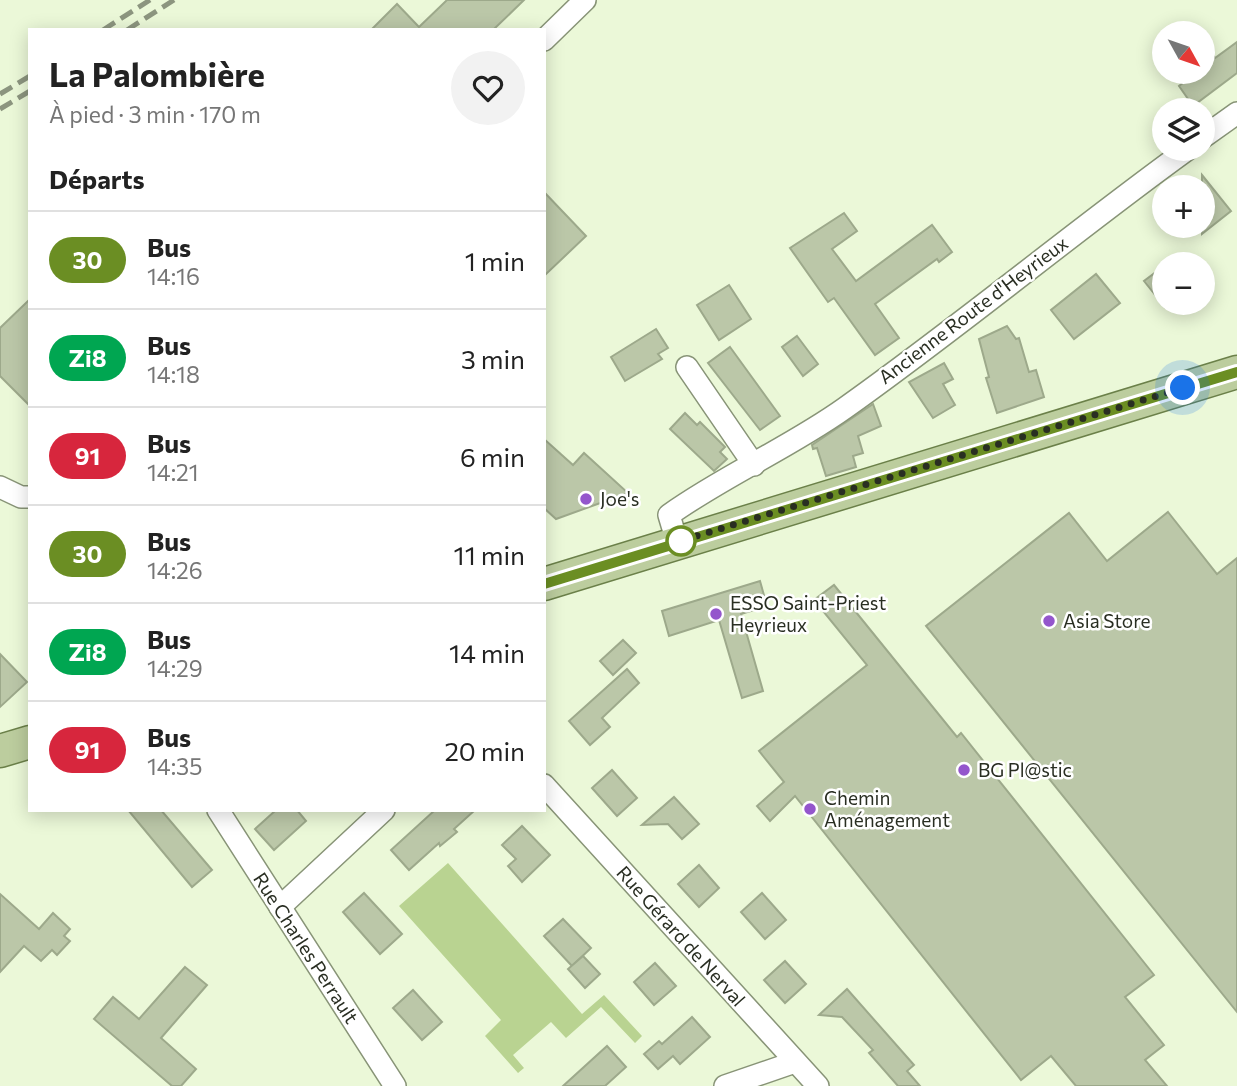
<!DOCTYPE html>
<html lang="fr">
<meta charset="utf-8">
<style>
:root{--surface:#fff;--page:#f2f2f2;--text:#222;--muted:#767676;--line:#e0e0e0}
body{margin:0;font-family:Commissioner,sans-serif;background:var(--page);color:var(--text);height:100vh;display:flex;flex-direction:column;font-size:26px;white-space:nowrap}
*{box-sizing:border-box;margin:0}
p{font-size:23px;color:var(--muted)}
.icon{flex:none;width:38px;height:38px;fill:none;stroke:currentColor;stroke-width:2;stroke-linecap:round;stroke-linejoin:round}
.map{position:relative;flex:1;overflow:hidden}
.sheet{position:absolute;left:28px;top:28px;width:518px;height:784px;display:flex;flex-direction:column;background:var(--surface);border-radius:0px;box-shadow:0 4px 18px #0003}
.sheet>*{flex:none}
.badge{padding:0 14px;border-radius:23px;font-size:24px;line-height:46px}
.needle{width:46px;rotate:130deg}
.tools{position:absolute;left:1152px;top:21px;display:grid;gap:14px}
.tools a{display:grid;place-items:center;width:63px;height:63px;border-radius:50%;background:var(--surface);box-shadow:0 4px 18px #0003;font-size:35px}
.you{position:absolute;width:35px;height:35px;margin:-18px;border:5px solid #fff;border-radius:50%;background:#1a73e8;box-shadow:0 0 0 10px #1a73e833}
.map>.badge{position:absolute;translate:-50% -50%;box-shadow:0 0 0 4px #fff}
h2{padding:0 21px;font-size:26px;line-height:63px}
.round{display:grid;place-items:center;flex:none;width:74px;height:74px;border-radius:37px;background:var(--page)}
.head{display:flex;align-items:center;justify-content:space-between;height:119px;padding:0 21px}
h1{font-size:33px;font-weight:700;line-height:52px}
ul{padding:0;list-style:none}
li{display:flex;align-items:center;gap:21px;height:98px;padding:0 21px;border-top:2px solid var(--line)}
li div{flex:1}
li b{display:block;font-size:26px}
li em{font-style:normal}
li .badge{min-width:77px;font-weight:700;text-align:center}
.map>svg:first-child{display:block}
.green{fill:#b9d391}
.building{fill:#bbc7a8;stroke:#9da98b;stroke-width:2}
.lines{fill:none;stroke-linecap:round;stroke-linejoin:round}
.minor-casing{stroke:#889477;stroke-width:24}
.primary-casing{stroke:#6b8049;stroke-width:35}
.minor{stroke:#fff;stroke-width:21}
.primary{stroke:#bccd9e;stroke-width:32}
.rail{stroke:#8c957f;stroke-width:5;stroke-dasharray:14 7;stroke-linecap:butt}
.line-casing{stroke:#fff;stroke-width:16}
.line{stroke:#6b8e23;stroke-width:10}
.walk{stroke:#292e22;stroke-width:7;stroke-dasharray:0 12.6}
.poi-dot{fill:#9456cc;stroke:#fff;stroke-width:2.5}
.stop-dot{fill:#fff;stroke:#6b8e23;stroke-width:3.5}
.labels{text-anchor:middle;stroke-width:5;stroke-linejoin:round;paint-order:stroke}
.street-label{font-size:19px;fill:#292e22;stroke:#fff}
.poi-label{font-size:19px;fill:#292e22;stroke:#fff;text-anchor:start}
</style>
<div class="map">
<svg width="1237" height="1086" viewBox="0 0 1237 1086">
<rect width="100%" height="100%" fill="#ebf8d8"/>
<!-- green -->
<polygon class="green" points="448,863 582,1014 604,995 642,1036 635,1043 601,1007 566,1038 551,1022 513,1055 524,1068 518,1073 485,1036 501,1020 399,906"/>
<!-- building -->
<g class="building">
<polygon points="447,0 524,0 493,30 371,30 397,4 419,27"/>
<polygon points="1237,42 1237,73 1193,106 1179,86 1197,72 1202,72 1202,62 1212,54 1215,58"/>
<polygon points="1202,175 1231,211 1202,234"/>
<polygon points="544,192 586,236 544,276"/>
<polygon points="844,213 857,231 832,249 856,281 932,225 952,252 939,262 937,259 875,304 899,338 875,355 834,298 828,302 790,248"/>
<polygon points="1164,266 1164,306 1144,281"/>
<polygon points="1096,274 1120,303 1074,339 1051,310"/>
<polygon points="729,285 751,319 719,340 697,305"/>
<polygon points="30,299 30,406 0,376 0,328"/>
<polygon points="1007,326 1016,339 1019,338 1029,372 1036,370 1044,397 997,413 986,378 989,377 979,339"/>
<polygon points="656,329 668,348 658,354 662,359 625,381 611,357"/>
<polygon points="797,336 818,364 803,376 782,347"/>
<polygon points="730,347 780,416 760,430 708,363"/>
<polygon points="944,363 953,379 943,384 955,405 933,418 909,382"/>
<polygon points="873,404 881,426 858,436 863,453 853,456 856,467 826,476 817,448 813,449 812,445"/>
<polygon points="685,413 697,425 700,422 725,447 720,452 727,459 714,471 670,429"/>
<polygon points="544,439 573,465 584,453 628,493 556,519 544,508"/>
<polygon points="1168,512 1217,574 1237,558 1237,1012 926,626 1069,513 1107,561"/>
<polygon points="760,581 767,606 741,614 763,691 742,698 719,620 669,636 662,611"/>
<polygon points="834,585 957,737 961,733 1154,975 1125,997 1164,1045 1145,1060 1167,1086 1076,1086 1051,1056 1021,1080 795,796 770,821 757,806 784,782 759,751 867,665 814,600"/>
<polygon points="623,640 636,653 613,675 600,661"/>
<polygon points="0,654 27,682 0,707"/>
<polygon points="627,669 639,683 602,718 610,727 590,745 569,721"/>
<polygon points="612,770 637,798 617,816 592,788"/>
<polygon points="674,797 699,824 682,839 668,824 642,825"/>
<polygon points="128,810 161,810 212,870 192,887"/>
<polygon points="276,810 297,810 306,821 274,850 255,829"/>
<polygon points="435,810 475,810 454,829 457,832 440,846 439,843 409,870 391,850"/>
<polygon points="522,826 550,855 522,882 508,866 516,859 502,845"/>
<polygon points="699,865 719,888 699,907 678,884"/>
<polygon points="364,893 402,934 380,954 343,912"/>
<polygon points="762,893 786,920 765,939 741,912"/>
<polygon points="0,894 39,929 53,913 70,929 64,936 70,941 57,955 52,950 41,961 24,946 0,972"/>
<polygon points="563,919 591,948 572,966 544,936"/>
<polygon points="583,956 600,974 585,988 568,969"/>
<polygon points="785,961 806,984 785,1003 764,980"/>
<polygon points="655,963 676,986 654,1005 634,982"/>
<polygon points="185,967 207,985 161,1038 196,1069 181,1086 172,1086 94,1019 113,997 139,1019"/>
<polygon points="847,989 914,1065 907,1071 920,1086 898,1086 869,1053 873,1050 842,1017 819,1015"/>
<polygon points="413,990 442,1022 422,1040 393,1008"/>
<polygon points="692,1017 710,1037 680,1064 673,1056 658,1069 644,1054 659,1041 662,1044"/>
<polygon points="607,1046 626,1067 605,1086 563,1086"/>
</g>
<g class="lines">
<!-- minor casing -->
<g class="minor-casing">
<g id="minor">
<polyline points="544,40 585,0"/>
<polyline points="1202,138 1237,113"/>
<polyline points="687,367 754,465"/>
<polyline points="0,487 21,497 30,497"/>
<path d="M677,542L669,515C725,475 789,448 845,408C962,325 1072,233 1188,149"/>
<polyline points="544,785 818,1086"/>
<polyline points="218,810 395,1086"/>
<polyline points="280,907 384,810"/>
<polyline points="725,1086 795,1062"/>
</g>
</g>
<!-- primary casing -->
<g class="primary-casing">
<g id="primary">
<polyline points="544,584 1237,372"/>
<polyline points="0,751 30,742"/>
</g>
</g>
<!-- minor -->
<use href="#minor" class="minor"/>
<!-- primary -->
<use href="#primary" class="primary"/>
<!-- rail -->
<g class="rail">
<polyline points="103,30 150,0"/>
<polyline points="127,30 174,0"/>
<polyline points="0,94 30,76"/>
<polyline points="0,109 30,91"/>
</g>
</g>
<g class="lines">
<!-- line casing -->
<g class="line-casing">
<polyline id="line" points="544,584 1237,372"/>
</g>
<!-- line -->
<use href="#line" class="line"/>
<!-- walk -->
<polyline class="walk" points="681,541 677,542 1183,388"/>
</g>
<!-- markers -->
<g class="poi-dot">
<circle cx="586" cy="499" r="7"/>
<circle cx="716" cy="614" r="7"/>
<circle cx="1049" cy="621" r="7"/>
<circle cx="964" cy="770" r="7"/>
<circle cx="810" cy="809" r="7"/>
</g>
<circle class="stop-dot" cx="681" cy="541" r="14"/>
<g class="labels">
<!-- street labels -->
<g class="street-label">
<text transform="translate(973 310) rotate(-37)" y="7">Ancienne Route d'Heyrieux</text>
<text transform="translate(681 936) rotate(48)" y="7">Rue Gérard de Nerval</text>
<text transform="translate(306 948) rotate(57)" y="7">Rue Charles Perrault</text>
</g>
<!-- poi labels -->
<g class="poi-label">
<text x="600" y="506">Joe's</text>
<text x="730" y="610">ESSO Saint-Priest<tspan x="730" dy="22">Heyrieux</tspan></text>
<text x="1063" y="628">Asia Store</text>
<text x="978" y="777">BG Pl@stic</text>
<text x="824" y="805">Chemin<tspan x="824" dy="22">Aménagement</tspan></text>
</g>
</g>
</svg>
<div class="tools">
<a><svg class="needle" viewBox="-14 -14 28 28"><path d="M0-13l5 13h-10z" fill="#e53935"/><path d="M0 13l5-13h-10z" fill="#767676"/></svg></a>
<a><svg class="icon" aria-label="layers" viewBox="0 0 24 24"><path d="M12 4l9 5-9 5-9-5zM3 14l9 5 9-5"/></svg></a>
<a>+</a>
<a>−</a>
</div>
<div class="you" style="left:1183px;top:388px"></div>
<section class="sheet">
<div class="head"><div><h1>La Palombière</h1><p>À pied · 3 min · 170 m</p></div><a class="round"><svg class="icon" aria-label="heart" viewBox="0 0 24 24"><path d="M12 20l-8-8c-3-5 5-10 8-4 3-6 11-1 8 4z"/></svg></a></div>
<h2>Départs</h2>
<ul>
<li><span class="badge" style="background:#6b8e23;color:#fff">30</span><div><b>Bus</b><p>14:16</p></div><em>1 min</em></li>
<li><span class="badge" style="background:#00a651;color:#fff">Zi8</span><div><b>Bus</b><p>14:18</p></div><em>3 min</em></li>
<li><span class="badge" style="background:#d7263d;color:#fff">91</span><div><b>Bus</b><p>14:21</p></div><em>6 min</em></li>
<li><span class="badge" style="background:#6b8e23;color:#fff">30</span><div><b>Bus</b><p>14:26</p></div><em>11 min</em></li>
<li><span class="badge" style="background:#00a651;color:#fff">Zi8</span><div><b>Bus</b><p>14:29</p></div><em>14 min</em></li>
<li><span class="badge" style="background:#d7263d;color:#fff">91</span><div><b>Bus</b><p>14:35</p></div><em>20 min</em></li>
</ul>
</section>
</div>
